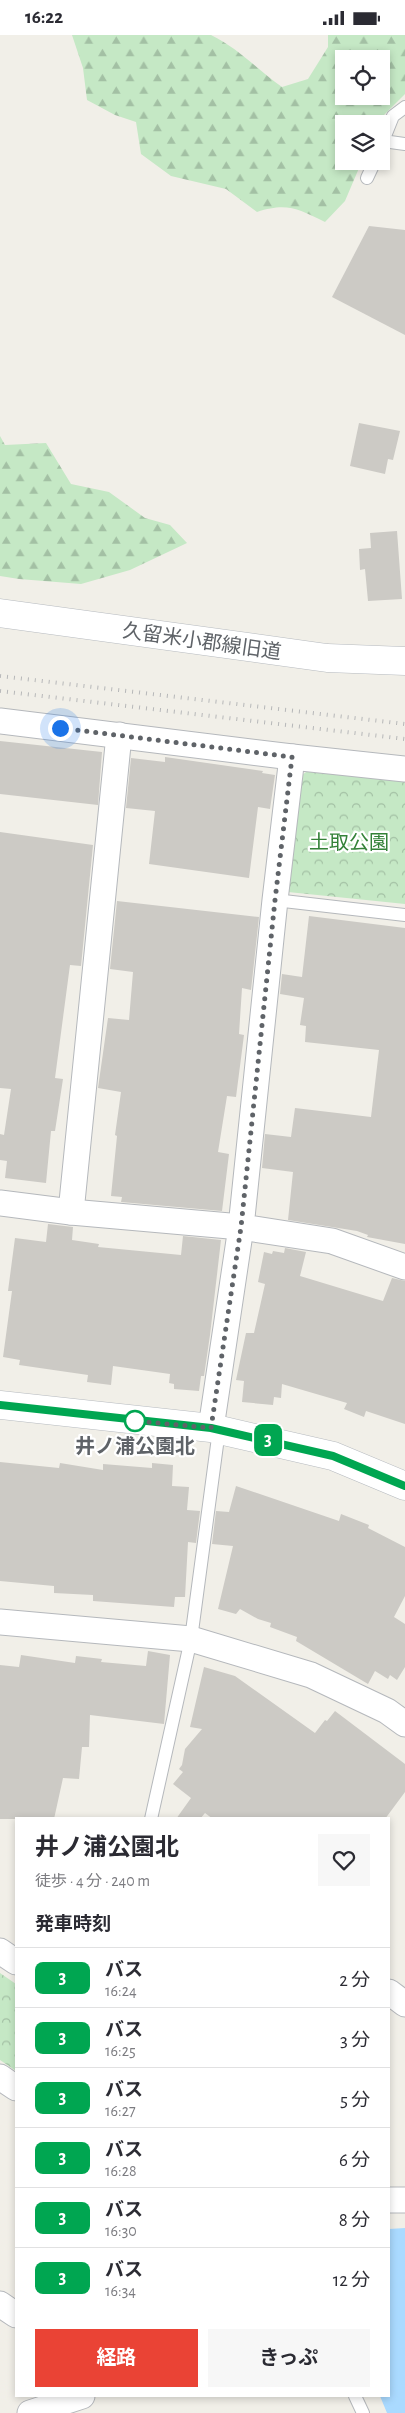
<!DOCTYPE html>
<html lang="ja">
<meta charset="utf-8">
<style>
:root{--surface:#fff;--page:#f7f7f7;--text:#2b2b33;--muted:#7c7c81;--line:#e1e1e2;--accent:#ea4335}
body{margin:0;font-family:"Alegreya Sans","Noto Sans JP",sans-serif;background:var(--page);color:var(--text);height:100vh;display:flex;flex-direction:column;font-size:19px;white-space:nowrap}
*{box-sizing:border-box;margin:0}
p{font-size:16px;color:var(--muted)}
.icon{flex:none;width:28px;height:28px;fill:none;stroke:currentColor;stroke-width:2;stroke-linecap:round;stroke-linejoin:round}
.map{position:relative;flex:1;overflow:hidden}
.panel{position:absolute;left:15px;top:1782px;width:375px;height:580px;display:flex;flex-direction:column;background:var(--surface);border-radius:0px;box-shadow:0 2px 8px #0003}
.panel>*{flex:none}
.badge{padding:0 10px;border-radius:8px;font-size:18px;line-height:32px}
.buttons{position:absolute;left:335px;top:15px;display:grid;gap:10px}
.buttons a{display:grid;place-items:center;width:55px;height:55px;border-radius:0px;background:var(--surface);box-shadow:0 2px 8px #0003;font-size:25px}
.you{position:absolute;width:25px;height:25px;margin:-12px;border:4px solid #fff;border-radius:50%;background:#1a73e8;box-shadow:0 0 0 8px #1a73e833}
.map>.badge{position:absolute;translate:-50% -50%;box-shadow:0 0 0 2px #fff}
h2{padding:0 20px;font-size:19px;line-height:45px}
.round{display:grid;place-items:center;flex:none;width:52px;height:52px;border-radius:0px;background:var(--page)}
.overview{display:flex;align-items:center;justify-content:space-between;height:85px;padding:0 20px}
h1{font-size:24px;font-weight:700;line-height:38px}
.primary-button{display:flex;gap:10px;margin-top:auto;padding:10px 20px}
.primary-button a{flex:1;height:58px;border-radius:0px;background:var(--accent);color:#fff;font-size:20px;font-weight:700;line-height:58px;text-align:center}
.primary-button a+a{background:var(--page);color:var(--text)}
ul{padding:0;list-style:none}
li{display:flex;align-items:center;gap:15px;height:60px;padding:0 20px;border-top:1px solid var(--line)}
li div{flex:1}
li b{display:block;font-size:19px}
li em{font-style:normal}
li .badge{min-width:55px;font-weight:700;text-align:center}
.status{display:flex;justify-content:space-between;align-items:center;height:35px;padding:0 25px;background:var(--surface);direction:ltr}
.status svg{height:14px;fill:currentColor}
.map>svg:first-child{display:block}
.forest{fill:url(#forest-firs);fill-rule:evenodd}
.park{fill:url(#park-crowns)}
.water{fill:#aadaff}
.building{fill:#cccac5}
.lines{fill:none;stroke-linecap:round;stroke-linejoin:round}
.lane-casing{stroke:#b5b8bc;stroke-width:14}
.street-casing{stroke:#b5b8bc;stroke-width:27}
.secondary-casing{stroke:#b6babf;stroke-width:29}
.lane{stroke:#fff;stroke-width:12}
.street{stroke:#fff;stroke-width:25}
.secondary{stroke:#fff;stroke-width:28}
.rail{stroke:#b6b7b8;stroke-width:4;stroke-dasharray:1 6;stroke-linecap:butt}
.line-casing{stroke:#fff;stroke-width:11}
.line{stroke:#00a651;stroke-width:8}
.walk{stroke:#5f6368;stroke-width:5;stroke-dasharray:0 9}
.stop-dot{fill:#fff;stroke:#00a651;stroke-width:2.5}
.labels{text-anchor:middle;stroke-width:4.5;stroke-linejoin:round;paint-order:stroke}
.street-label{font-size:20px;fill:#5f6368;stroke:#fff}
.park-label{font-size:20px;fill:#348238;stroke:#fff}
.stop-label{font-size:20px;font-weight:bold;fill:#5f6368;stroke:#fff}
</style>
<div class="status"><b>16:22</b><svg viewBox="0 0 49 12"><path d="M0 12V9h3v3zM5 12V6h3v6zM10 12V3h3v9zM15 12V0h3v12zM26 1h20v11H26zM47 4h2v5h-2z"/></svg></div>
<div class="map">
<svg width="405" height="2378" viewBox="0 0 405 2378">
<defs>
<pattern id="forest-firs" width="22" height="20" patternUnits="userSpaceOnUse" patternTransform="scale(1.25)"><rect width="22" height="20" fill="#c5e8c5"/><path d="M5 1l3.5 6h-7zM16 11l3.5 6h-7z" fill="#a3c0a4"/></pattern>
<pattern id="park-crowns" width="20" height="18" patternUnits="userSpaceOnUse" patternTransform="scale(1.25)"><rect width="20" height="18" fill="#c5e8c5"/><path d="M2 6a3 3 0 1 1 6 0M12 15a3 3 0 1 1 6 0" fill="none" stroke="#a3c0a4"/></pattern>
</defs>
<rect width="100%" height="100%" fill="#f1efe8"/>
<!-- forest -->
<g class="forest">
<path d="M72,0H211C238,13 258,35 282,52L308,44L328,12V0H405V59L375,89H344V126H362L345,166L325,187C298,174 287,167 257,177L226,154L171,141L141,119L136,87L115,80L87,65L83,33ZM344,24H381V61H344Z"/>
<polygon points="0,401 5,410 46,408 71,449 109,457 145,483 170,490 187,508 130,535 81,549 19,544 0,541"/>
</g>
<!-- park -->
<g class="park">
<polygon points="313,732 405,745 405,869 288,857 298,743"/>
<polygon points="0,1938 16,1949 16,2036 0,2025"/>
</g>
<!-- water -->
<polygon class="water" points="405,2193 405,2378 387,2378 380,2361 389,2361 389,2194"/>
<!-- building -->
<g class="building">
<polygon points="369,191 405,195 405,300 332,262"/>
<polygon points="359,388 400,396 393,425 388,424 385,439 350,431"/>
<polygon points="397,496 402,564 368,566 365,534 360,535 359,514 371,513 370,498"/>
<polygon points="0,706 102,717 98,770 0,759"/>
<polygon points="165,722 263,736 262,738 275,740 270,774 258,772 249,843 149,829 155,776 126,773 131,723 165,727"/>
<polygon points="0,797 93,810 81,931 70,930 55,1043 63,1044 55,1096 51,1096 46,1148 5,1143 7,1126 0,1125 0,1099 4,1100 11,1054 0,1053"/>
<polygon points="117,866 259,882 251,955 242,953 239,999 244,1000 236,1062 227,1061 218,1117 229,1119 222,1176 121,1167 122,1162 111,1161 117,1101 115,1100 121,1057 98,1053 108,983 129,985 133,937 110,934"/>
<polygon points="309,881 405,893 405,1209 367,1202 368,1200 357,1196 288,1185 293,1137 262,1133 265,1099 291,1102 295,1073 371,1082 379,1015 305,1007 306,991 300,990 304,963 280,959 282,939 302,942"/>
<polygon points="48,1189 73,1192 72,1205 99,1209 98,1212 181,1220 183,1201 221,1205 210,1300 204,1341 201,1341 199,1356 174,1354 174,1349 169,1348 170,1339 113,1331 111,1350 87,1347 88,1340 19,1330 20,1325 3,1322 12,1256 8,1256 15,1203 46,1207"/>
<polygon points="285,1213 306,1217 300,1241 376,1264 383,1266 392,1243 405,1246 405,1389 366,1376 364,1382 344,1374 347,1368 282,1349 281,1363 274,1362 273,1370 242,1367 244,1346 236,1345 246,1298 254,1298 265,1249 258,1247 264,1217 272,1219 273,1216 284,1218"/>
<polygon points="0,1427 59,1433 60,1428 103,1435 103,1429 152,1433 152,1428 173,1430 172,1451 189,1452 187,1475 200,1476 196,1508 188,1507 185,1562 175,1562 174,1572 93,1566 93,1560 54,1558 54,1551 0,1546"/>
<polygon points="236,1451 339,1486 341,1479 369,1490 368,1493 405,1512 405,1561 394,1582 405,1589 405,1632 397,1645 390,1640 388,1644 375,1636 368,1649 296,1606 297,1602 270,1592 271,1588 258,1584 240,1574 236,1579 218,1574 233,1511 212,1509 216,1476 229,1477"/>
<polygon points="148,1616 170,1620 164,1689 90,1680 89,1712 82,1712 79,1744 63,1743 54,1784 0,1784 0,1630 19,1632 21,1620 75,1628 76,1621 102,1624 101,1627 146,1631"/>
<polygon points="204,1632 235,1641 315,1698 325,1685 327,1686 335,1676 405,1729 405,1757 385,1784 213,1784 205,1778 200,1784 176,1784 191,1763 173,1749 183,1737 179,1734 182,1730 185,1714 202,1694 190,1692"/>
</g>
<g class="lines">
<!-- lane casing -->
<g class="lane-casing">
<g id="lane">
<polyline points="383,106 405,109"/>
<polyline points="381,111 393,81 405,72"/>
<polyline points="367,143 375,126"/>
<polyline points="275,865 405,880"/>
<polyline points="151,1784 191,1604 219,1395"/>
<polyline points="355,2361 363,2378"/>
</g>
</g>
<!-- street casing -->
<g class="street-casing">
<g id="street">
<polyline points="0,686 292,722 405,734"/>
<polyline points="0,1168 71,1177 119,700"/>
<polyline points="71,1177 241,1192 332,1206 405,1232"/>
<polyline points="211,1393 241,1192 275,865 292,722"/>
<polyline points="0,1587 191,1604 311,1640 387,1676 405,1689"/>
<polyline points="0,1916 16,1927"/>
<polyline points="389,1957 405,1969"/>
<polyline points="0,2042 16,2053"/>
<polyline points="389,2165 405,2165"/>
<polyline points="0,2269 16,2280"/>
<polyline points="30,2378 82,2361"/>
</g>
</g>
<!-- secondary casing -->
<g class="secondary-casing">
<g id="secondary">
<polyline points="0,578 327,623 405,626"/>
<polyline points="0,1370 211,1393 333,1421 405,1451"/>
</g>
</g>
<!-- lane -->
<use href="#lane" class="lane"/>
<!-- street -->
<use href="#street" class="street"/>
<!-- secondary -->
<use href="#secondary" class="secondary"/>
<!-- rail -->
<g class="rail">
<polyline points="0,641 405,689"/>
<polyline points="0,656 405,704"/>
</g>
</g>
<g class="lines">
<!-- line casing -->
<g class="line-casing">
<polyline id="line" points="0,1370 211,1393 333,1421 405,1451"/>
</g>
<!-- line -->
<use href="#line" class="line"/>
<!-- walk -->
<polyline class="walk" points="60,693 292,722 275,865 241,1192 211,1393 135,1386"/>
</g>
<!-- markers -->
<circle class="stop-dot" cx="135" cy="1386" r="10"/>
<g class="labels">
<!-- street labels -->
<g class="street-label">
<text transform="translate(202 606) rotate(8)" y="7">久留米小郡線旧道</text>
</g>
<!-- park labels -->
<g class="park-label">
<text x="349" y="814">土取公園</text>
</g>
<!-- stop labels -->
<g class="stop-label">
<text x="135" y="1418">井ノ浦公園北</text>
</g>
</g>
</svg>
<div class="buttons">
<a><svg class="icon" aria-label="locate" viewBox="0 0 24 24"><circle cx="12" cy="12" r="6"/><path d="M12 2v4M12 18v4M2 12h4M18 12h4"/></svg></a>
<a><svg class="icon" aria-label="layers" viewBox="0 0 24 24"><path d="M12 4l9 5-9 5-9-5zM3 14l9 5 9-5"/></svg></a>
</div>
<div class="you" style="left:60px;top:693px"></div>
<b class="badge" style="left:268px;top:1405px;background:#00a651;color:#fff">3</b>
<section class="panel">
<div class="overview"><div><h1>井ノ浦公園北</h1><p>徒歩 · 4 分 · 240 m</p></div><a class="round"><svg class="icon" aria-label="heart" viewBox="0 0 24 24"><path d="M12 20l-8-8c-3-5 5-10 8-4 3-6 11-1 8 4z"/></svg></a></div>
<h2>発車時刻</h2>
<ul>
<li><span class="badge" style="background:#00a651;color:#fff">3</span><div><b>バス</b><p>16:24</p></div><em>2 分</em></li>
<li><span class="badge" style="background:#00a651;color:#fff">3</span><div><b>バス</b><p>16:25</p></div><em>3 分</em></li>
<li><span class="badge" style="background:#00a651;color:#fff">3</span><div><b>バス</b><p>16:27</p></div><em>5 分</em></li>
<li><span class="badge" style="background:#00a651;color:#fff">3</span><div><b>バス</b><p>16:28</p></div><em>6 分</em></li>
<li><span class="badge" style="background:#00a651;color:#fff">3</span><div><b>バス</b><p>16:30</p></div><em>8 分</em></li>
<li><span class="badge" style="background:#00a651;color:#fff">3</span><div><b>バス</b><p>16:34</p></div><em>12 分</em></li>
</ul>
<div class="primary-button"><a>経路</a><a>きっぷ</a></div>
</section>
</div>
